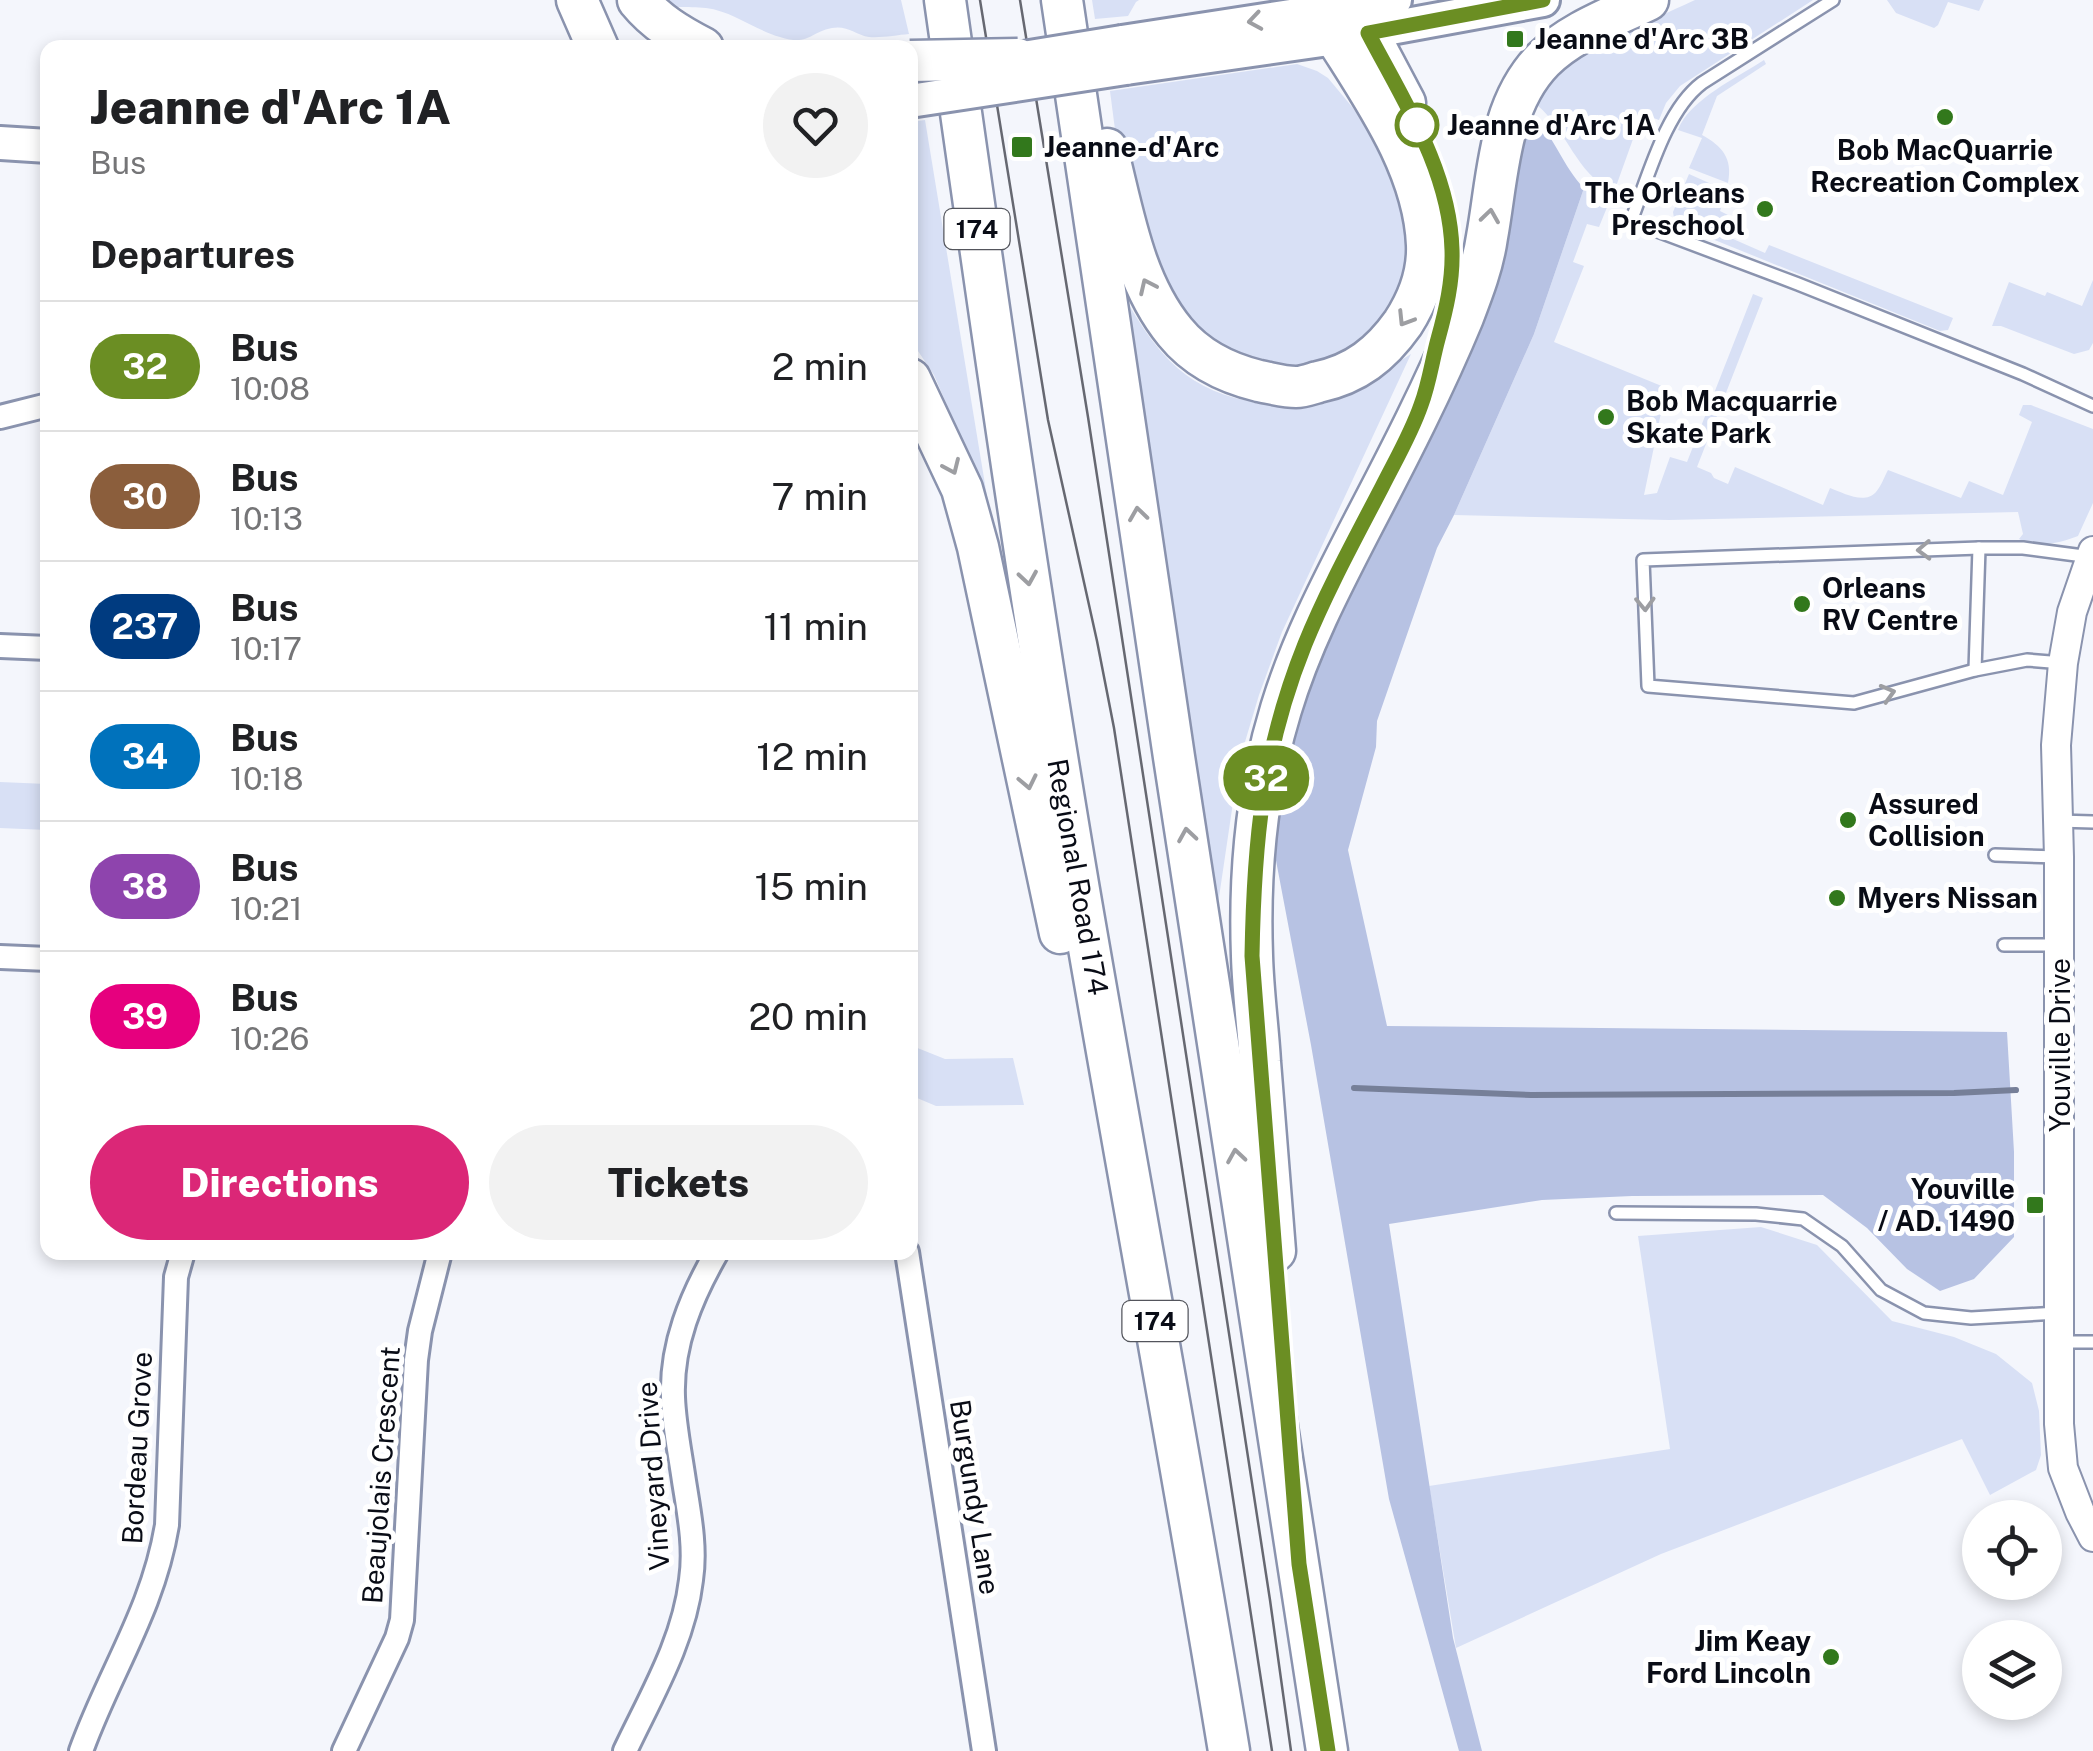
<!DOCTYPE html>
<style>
:root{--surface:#fff;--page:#f2f2f2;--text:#202124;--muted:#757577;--line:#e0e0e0;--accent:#db2777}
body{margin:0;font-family:"Public Sans",sans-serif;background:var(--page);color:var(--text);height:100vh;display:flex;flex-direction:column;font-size:38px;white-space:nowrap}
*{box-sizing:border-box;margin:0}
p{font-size:32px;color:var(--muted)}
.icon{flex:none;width:55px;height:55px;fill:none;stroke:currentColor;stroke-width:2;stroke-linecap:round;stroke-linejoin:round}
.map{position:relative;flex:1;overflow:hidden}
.details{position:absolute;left:40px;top:40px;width:878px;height:1220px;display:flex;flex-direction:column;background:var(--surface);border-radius:20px;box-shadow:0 5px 15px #0003}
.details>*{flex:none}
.badge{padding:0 20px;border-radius:32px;font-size:35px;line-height:65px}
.buttons{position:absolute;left:1962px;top:1500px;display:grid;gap:20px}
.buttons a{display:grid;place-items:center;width:100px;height:100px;border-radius:50%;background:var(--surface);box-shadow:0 5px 15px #0003;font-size:50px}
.map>.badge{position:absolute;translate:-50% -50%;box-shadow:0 0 0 5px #fff}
h2{padding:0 50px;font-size:38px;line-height:90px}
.round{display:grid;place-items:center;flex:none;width:105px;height:105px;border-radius:52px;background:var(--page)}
.head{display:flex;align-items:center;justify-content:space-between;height:170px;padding:0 50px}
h1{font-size:48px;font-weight:800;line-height:75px}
.button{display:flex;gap:20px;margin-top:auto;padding:20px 50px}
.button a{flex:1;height:115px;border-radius:60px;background:var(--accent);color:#fff;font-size:40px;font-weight:800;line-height:115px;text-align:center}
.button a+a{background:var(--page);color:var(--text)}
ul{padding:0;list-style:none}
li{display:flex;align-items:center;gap:30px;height:130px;padding:0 50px;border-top:2px solid var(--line)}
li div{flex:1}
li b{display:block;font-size:38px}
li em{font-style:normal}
li .badge{min-width:110px;font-weight:700;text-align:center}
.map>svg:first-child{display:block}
.green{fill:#d8e0f5}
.forest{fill:#b7c2e3}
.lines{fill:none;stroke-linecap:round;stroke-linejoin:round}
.stream{stroke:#767f98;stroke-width:6}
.service-casing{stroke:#8a93ae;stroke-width:16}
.minor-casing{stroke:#8a93ae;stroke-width:28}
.tertiary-casing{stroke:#8a93ae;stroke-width:32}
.secondary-casing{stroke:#8a93ae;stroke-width:38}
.motorway-casing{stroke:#8a93ae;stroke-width:45}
.service{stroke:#fff;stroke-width:11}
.minor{stroke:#fff;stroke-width:22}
.tertiary{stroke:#fff;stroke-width:28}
.secondary{stroke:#fff;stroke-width:32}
.motorway{stroke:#fff;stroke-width:40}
.tram{stroke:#666871;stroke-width:2.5}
.secondary-bridge-casing{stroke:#8a93ae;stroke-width:38;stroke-linecap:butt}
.motorway-bridge-casing{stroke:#8a93ae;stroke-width:45;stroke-linecap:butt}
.secondary-bridge{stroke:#fff;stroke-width:32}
.motorway-bridge{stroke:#fff;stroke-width:40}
.oneway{stroke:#9d9ea2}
.line-casing{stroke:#fff;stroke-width:22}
.line{stroke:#6b8e23;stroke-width:15}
.poi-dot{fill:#32781c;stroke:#fff;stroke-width:4}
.stop-dot{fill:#fff;stroke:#6b8e23;stroke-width:5}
.labels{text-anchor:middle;stroke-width:10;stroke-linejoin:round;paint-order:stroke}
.shield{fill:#fff;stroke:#53555c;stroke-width:2.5}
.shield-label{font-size:25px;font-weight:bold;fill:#090c16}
.poi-label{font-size:28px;font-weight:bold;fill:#090c16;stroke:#fff;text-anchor:start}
.stop-label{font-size:28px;font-weight:bold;fill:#090c16;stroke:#fff;text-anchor:start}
.street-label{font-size:28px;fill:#090c16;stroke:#fff}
</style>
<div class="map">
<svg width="2093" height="1751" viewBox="0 0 2093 1751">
<rect width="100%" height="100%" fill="#f4f6fc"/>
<!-- green -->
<g class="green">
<path d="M653,0H901L909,34C897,35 882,38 869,37C856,35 847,25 832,28C808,33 809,46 780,37C755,30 732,11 706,8C687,6 671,10 653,0Z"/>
<polygon points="1092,0 1139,0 1136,2 1128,16 1095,19"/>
<path d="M1695,0H1813L1680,86L1666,103L1659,120L1642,114L1614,192C1575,173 1568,131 1537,105C1555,57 1649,22 1695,0Z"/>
<polygon points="1887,0 1984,0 1979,11 1948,2 1938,25 1934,28 1896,13"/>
<path d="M1764,60L1766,64L1717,96L1702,135C1722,146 1733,158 1728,183L1689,168L1702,138L1678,130C1689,100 1738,77 1764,60Z"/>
<polygon points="1297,64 1317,71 1328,78 1353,108 1384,154 1397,187 1406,221 1411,254 1405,285 1373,336 1337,360 1302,370 1268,369 1180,325 1120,168 1110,91"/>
<polygon points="925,120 996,551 970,459 934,375 910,339 910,122"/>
<polygon points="1689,174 1727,191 1720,211 1730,216 1724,235 1765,253 1769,245 1953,318 1948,330 1940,331 1675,224 1673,212"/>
<path d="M1584,188L1610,200L1599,227L1587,224L1573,262L1584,266L1554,342L1669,389L1661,413L1644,495L1657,493L1670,457L1687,462L1753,294L1763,298L1697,467L1711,473L1714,478L1728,484L1735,467L1823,505L1830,488C1844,493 1864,505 1876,492C1882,485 1884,477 1888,470L1961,498L1969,481L2003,495L2032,422L2019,415L2023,405H2031L2093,429V503L2078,536C2061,543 2035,549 2019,539L2023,534L2018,512L1669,520L1454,515L1534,334Z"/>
<polygon points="2093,280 2093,343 2089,350 2074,354 2001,326 1992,326 2009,282 2045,296 2047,292 2082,306"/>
<path d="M1125,298C1161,361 1192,395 1268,404C1286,407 1304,408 1322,403C1354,394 1383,371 1411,354L1282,632L1259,695L1239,762L1218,904Z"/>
<polygon points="0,782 47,784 47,830 0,828"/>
<polygon points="910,1045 945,1059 1013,1058 1024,1105 936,1106 910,1095"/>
<polygon points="1761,1227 1817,1245 1892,1321 1954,1337 1996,1354 2032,1383 2039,1411 2041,1455 2036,1470 1990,1495 1962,1439 1661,1554 1456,1648 1429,1486 1670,1449 1638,1236"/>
</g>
<!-- forest -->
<path class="forest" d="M1533,116C1555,137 1563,167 1584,188L1534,334L1454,515L1437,548L1377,721L1376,747L1348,850L1387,1026L2007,1032L2014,1152V1237L1974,1279L1940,1291L1907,1269L1867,1228L1823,1195L1632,1196L1542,1200L1389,1224L1453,1638L1482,1751H1459L1389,1499L1311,1045L1274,850L1298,706L1526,122H1531Z"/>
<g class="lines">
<!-- stream -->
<polyline class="stream" points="1354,1088 1531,1095 1954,1093 2016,1090"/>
<!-- service casing -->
<g class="service-casing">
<g id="service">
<path d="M1833,0L1702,83C1665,111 1648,178 1631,221L1798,284L2023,374L2093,406"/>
<polyline points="2063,663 2027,660 1975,670 1854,703 1648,686 1643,560 1979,548 2023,548 2091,557"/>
<polyline points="1975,670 1979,548"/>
<polyline points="2058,821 2093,822"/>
<polyline points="1995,855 2059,857"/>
<polyline points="2004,945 2060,945"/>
<polyline points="1616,1213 1756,1214 1803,1219 1842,1246 1881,1290 1924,1313 1971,1318 2058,1313"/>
<polyline points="2058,1342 2093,1342"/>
</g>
</g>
<!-- minor casing -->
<g class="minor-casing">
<g id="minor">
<polyline points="0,417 48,405"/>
<polyline points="0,646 48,648"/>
<polyline points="0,957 48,959"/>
<polyline points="907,1252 984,1751"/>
<path d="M81,1751C109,1673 153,1610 167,1525L176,1277L183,1252"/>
<polyline points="344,1751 397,1638 402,1620 416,1360 420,1331 440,1252"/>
<path d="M625,1751C651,1696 684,1641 691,1580C696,1547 689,1513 684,1481C680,1453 674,1425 673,1397C671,1345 691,1297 717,1252"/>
</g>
</g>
<!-- tertiary casing -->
<g class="tertiary-casing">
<polyline id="tertiary" points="2093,551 2072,612 2063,663 2056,745 2059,857 2059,1424 2063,1468 2080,1512 2093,1537"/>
</g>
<!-- secondary casing -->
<g class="secondary-casing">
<g id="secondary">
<polyline points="1122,42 1395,0"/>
<polyline points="1126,68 1336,38 1543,0"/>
<polyline points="0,143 48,146"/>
</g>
</g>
<!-- motorway casing -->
<g class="motorway-casing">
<g id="motorway">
<polyline points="577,0 598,48"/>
<path d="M638,0C656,22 678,35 703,48"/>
<path d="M945,0C987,297 1029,594 1079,890C1128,1177 1182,1464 1229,1751"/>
<polyline points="1062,0 1174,757 1327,1751"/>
<polyline points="1346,0 1368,33 1405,103"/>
<path d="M1107,149C1123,211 1133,281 1175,332C1197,359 1226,373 1259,381C1270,383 1284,387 1296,387C1303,387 1311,384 1318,382C1356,374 1381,354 1403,323C1418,300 1428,272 1427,245C1424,169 1375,100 1336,38"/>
<polyline points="910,379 962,489 978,547 1060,933"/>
<path d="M1275,1251C1270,1188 1265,1125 1260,1062C1258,1027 1253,992 1252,956C1249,874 1257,787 1281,709C1301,643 1333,582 1364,522C1399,455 1434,387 1463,317C1473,291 1483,265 1487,237C1498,177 1498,106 1543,60C1571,32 1613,17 1648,0"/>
</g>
</g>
<!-- service -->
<use href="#service" class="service"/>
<!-- minor -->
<use href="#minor" class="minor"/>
<!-- tertiary -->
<use href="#tertiary" class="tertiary"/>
<!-- secondary -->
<use href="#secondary" class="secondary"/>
<!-- motorway -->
<use href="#motorway" class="motorway"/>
<!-- tram -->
<g class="tram">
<polyline points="980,0 1048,420 1097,641 1114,728 1272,1751"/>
<polyline points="1020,0 1088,417 1270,1600 1291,1751"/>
</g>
<!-- secondary-bridge casing -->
<g class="secondary-bridge-casing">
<g id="secondary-bridge">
<polyline points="993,63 1122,42"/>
<polyline points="910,101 1126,68"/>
</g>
</g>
<!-- motorway-bridge casing -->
<g class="motorway-bridge-casing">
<polyline id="motorway-bridge" points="910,61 1018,59"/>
</g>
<!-- secondary-bridge -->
<use href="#secondary-bridge" class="secondary-bridge"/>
<!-- motorway-bridge -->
<use href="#motorway-bridge" class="motorway-bridge"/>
</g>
<!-- one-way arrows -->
<defs><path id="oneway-chevron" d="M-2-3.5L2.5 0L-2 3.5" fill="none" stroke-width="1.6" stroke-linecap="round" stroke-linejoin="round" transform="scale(2.5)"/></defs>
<g class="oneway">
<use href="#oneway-chevron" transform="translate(1255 21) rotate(171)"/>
<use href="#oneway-chevron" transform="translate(1490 216) rotate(-82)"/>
<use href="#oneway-chevron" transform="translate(1147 286) rotate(-115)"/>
<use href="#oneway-chevron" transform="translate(1405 319) rotate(122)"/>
<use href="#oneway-chevron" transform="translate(952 467) rotate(66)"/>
<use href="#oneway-chevron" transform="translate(1138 514) rotate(-98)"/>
<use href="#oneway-chevron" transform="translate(1924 550) rotate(178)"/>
<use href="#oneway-chevron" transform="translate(1028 578) rotate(81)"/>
<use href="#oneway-chevron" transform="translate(1645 604) rotate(88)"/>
<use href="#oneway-chevron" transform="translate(1888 693) rotate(-16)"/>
<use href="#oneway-chevron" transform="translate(1028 782) rotate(78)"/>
<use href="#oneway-chevron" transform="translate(1187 835) rotate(-99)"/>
<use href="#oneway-chevron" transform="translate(1236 1156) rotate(-99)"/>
</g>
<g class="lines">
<!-- line casing -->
<g class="line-casing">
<path id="line" d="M1328,1751L1299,1564L1252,956C1254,842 1262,751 1305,644C1327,590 1355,539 1382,487C1395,461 1411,434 1421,405C1429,384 1432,361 1438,339C1446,310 1453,281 1452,250C1450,171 1403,100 1368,33L1543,0"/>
</g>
<!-- line -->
<use href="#line" class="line"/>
</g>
<!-- markers -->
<g class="poi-dot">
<rect x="1505" y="29" width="20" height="20" rx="5"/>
<circle cx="1945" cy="117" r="10"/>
<rect x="1010" y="135" width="24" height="24" rx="5"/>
<circle cx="1765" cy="209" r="10"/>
<circle cx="1606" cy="417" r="10"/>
<circle cx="1802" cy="604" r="10"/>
<circle cx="1848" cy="820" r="10"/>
<circle cx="1837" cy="898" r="10"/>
<rect x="2025" y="1195" width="20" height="20" rx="5"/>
<circle cx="1831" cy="1657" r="10"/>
</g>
<circle class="stop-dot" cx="1417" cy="125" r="20"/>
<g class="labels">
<!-- shield labels -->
<g class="shield">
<rect x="944.5" y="209" width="65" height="40" rx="8"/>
<rect x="1122.5" y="1301" width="65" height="40" rx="8"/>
</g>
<g class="shield-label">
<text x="977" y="238">174</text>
<text x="1155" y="1330">174</text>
</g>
<!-- poi labels -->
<g class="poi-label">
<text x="1535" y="49">Jeanne d'Arc 3B</text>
<text x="1044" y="157">Jeanne-d'Arc</text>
<text x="1945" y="160" text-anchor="middle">Bob MacQuarrie<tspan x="1945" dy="32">Recreation Complex</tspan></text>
<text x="1745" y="203" text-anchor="end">The Orleans<tspan x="1745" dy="32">Preschool</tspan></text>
<text x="1626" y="411">Bob Macquarrie<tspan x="1626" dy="32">Skate Park</tspan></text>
<text x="1822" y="598">Orleans<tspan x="1822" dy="32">RV Centre</tspan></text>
<text x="1868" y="814">Assured<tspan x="1868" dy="32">Collision</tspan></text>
<text x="1857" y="908">Myers Nissan</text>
<text x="2015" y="1199" text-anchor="end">Youville<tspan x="2015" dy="32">/ AD. 1490</tspan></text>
<text x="1811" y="1651" text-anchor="end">Jim Keay<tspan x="1811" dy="32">Ford Lincoln</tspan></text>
</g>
<!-- stop labels -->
<g class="stop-label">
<text x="1447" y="135">Jeanne d'Arc 1A</text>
</g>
<!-- street labels -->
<g class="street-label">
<text transform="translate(1078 877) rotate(80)" y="10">Regional Road 174</text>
<text transform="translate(2060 1045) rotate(-90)" y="10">Youville Drive</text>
<text transform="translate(137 1448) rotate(-87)" y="10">Bordeau Grove</text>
<text transform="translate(381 1475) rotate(-86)" y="10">Beaujolais Crescent</text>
<text transform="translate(653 1476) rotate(-94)" y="10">Vineyard Drive</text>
<text transform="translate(975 1497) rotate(81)" y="10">Burgundy Lane</text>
</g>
</g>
</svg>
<div class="buttons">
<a><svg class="icon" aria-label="locate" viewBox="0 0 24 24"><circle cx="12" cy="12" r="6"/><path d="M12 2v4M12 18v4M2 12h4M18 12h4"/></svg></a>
<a><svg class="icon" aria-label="layers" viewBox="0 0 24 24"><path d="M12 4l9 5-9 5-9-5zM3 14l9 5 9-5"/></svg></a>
</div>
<b class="badge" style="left:1266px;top:778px;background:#6b8e23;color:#fff">32</b>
<section class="details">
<div class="head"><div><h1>Jeanne d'Arc 1A</h1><p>Bus</p></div><a class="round"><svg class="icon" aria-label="heart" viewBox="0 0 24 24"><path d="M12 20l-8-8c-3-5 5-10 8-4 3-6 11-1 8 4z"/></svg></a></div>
<h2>Departures</h2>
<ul>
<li><span class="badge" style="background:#6b8e23;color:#fff">32</span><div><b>Bus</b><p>10:08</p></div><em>2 min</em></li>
<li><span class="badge" style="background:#8b5e3c;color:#fff">30</span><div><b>Bus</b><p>10:13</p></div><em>7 min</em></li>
<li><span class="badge" style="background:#003b80;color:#fff">237</span><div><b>Bus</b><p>10:17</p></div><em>11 min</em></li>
<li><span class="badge" style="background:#0072bc;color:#fff">34</span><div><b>Bus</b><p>10:18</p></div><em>12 min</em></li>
<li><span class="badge" style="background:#8e44ad;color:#fff">38</span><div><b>Bus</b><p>10:21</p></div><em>15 min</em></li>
<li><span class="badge" style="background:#e6007e;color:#fff">39</span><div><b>Bus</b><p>10:26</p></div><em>20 min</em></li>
</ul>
<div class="button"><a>Directions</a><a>Tickets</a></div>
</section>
</div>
